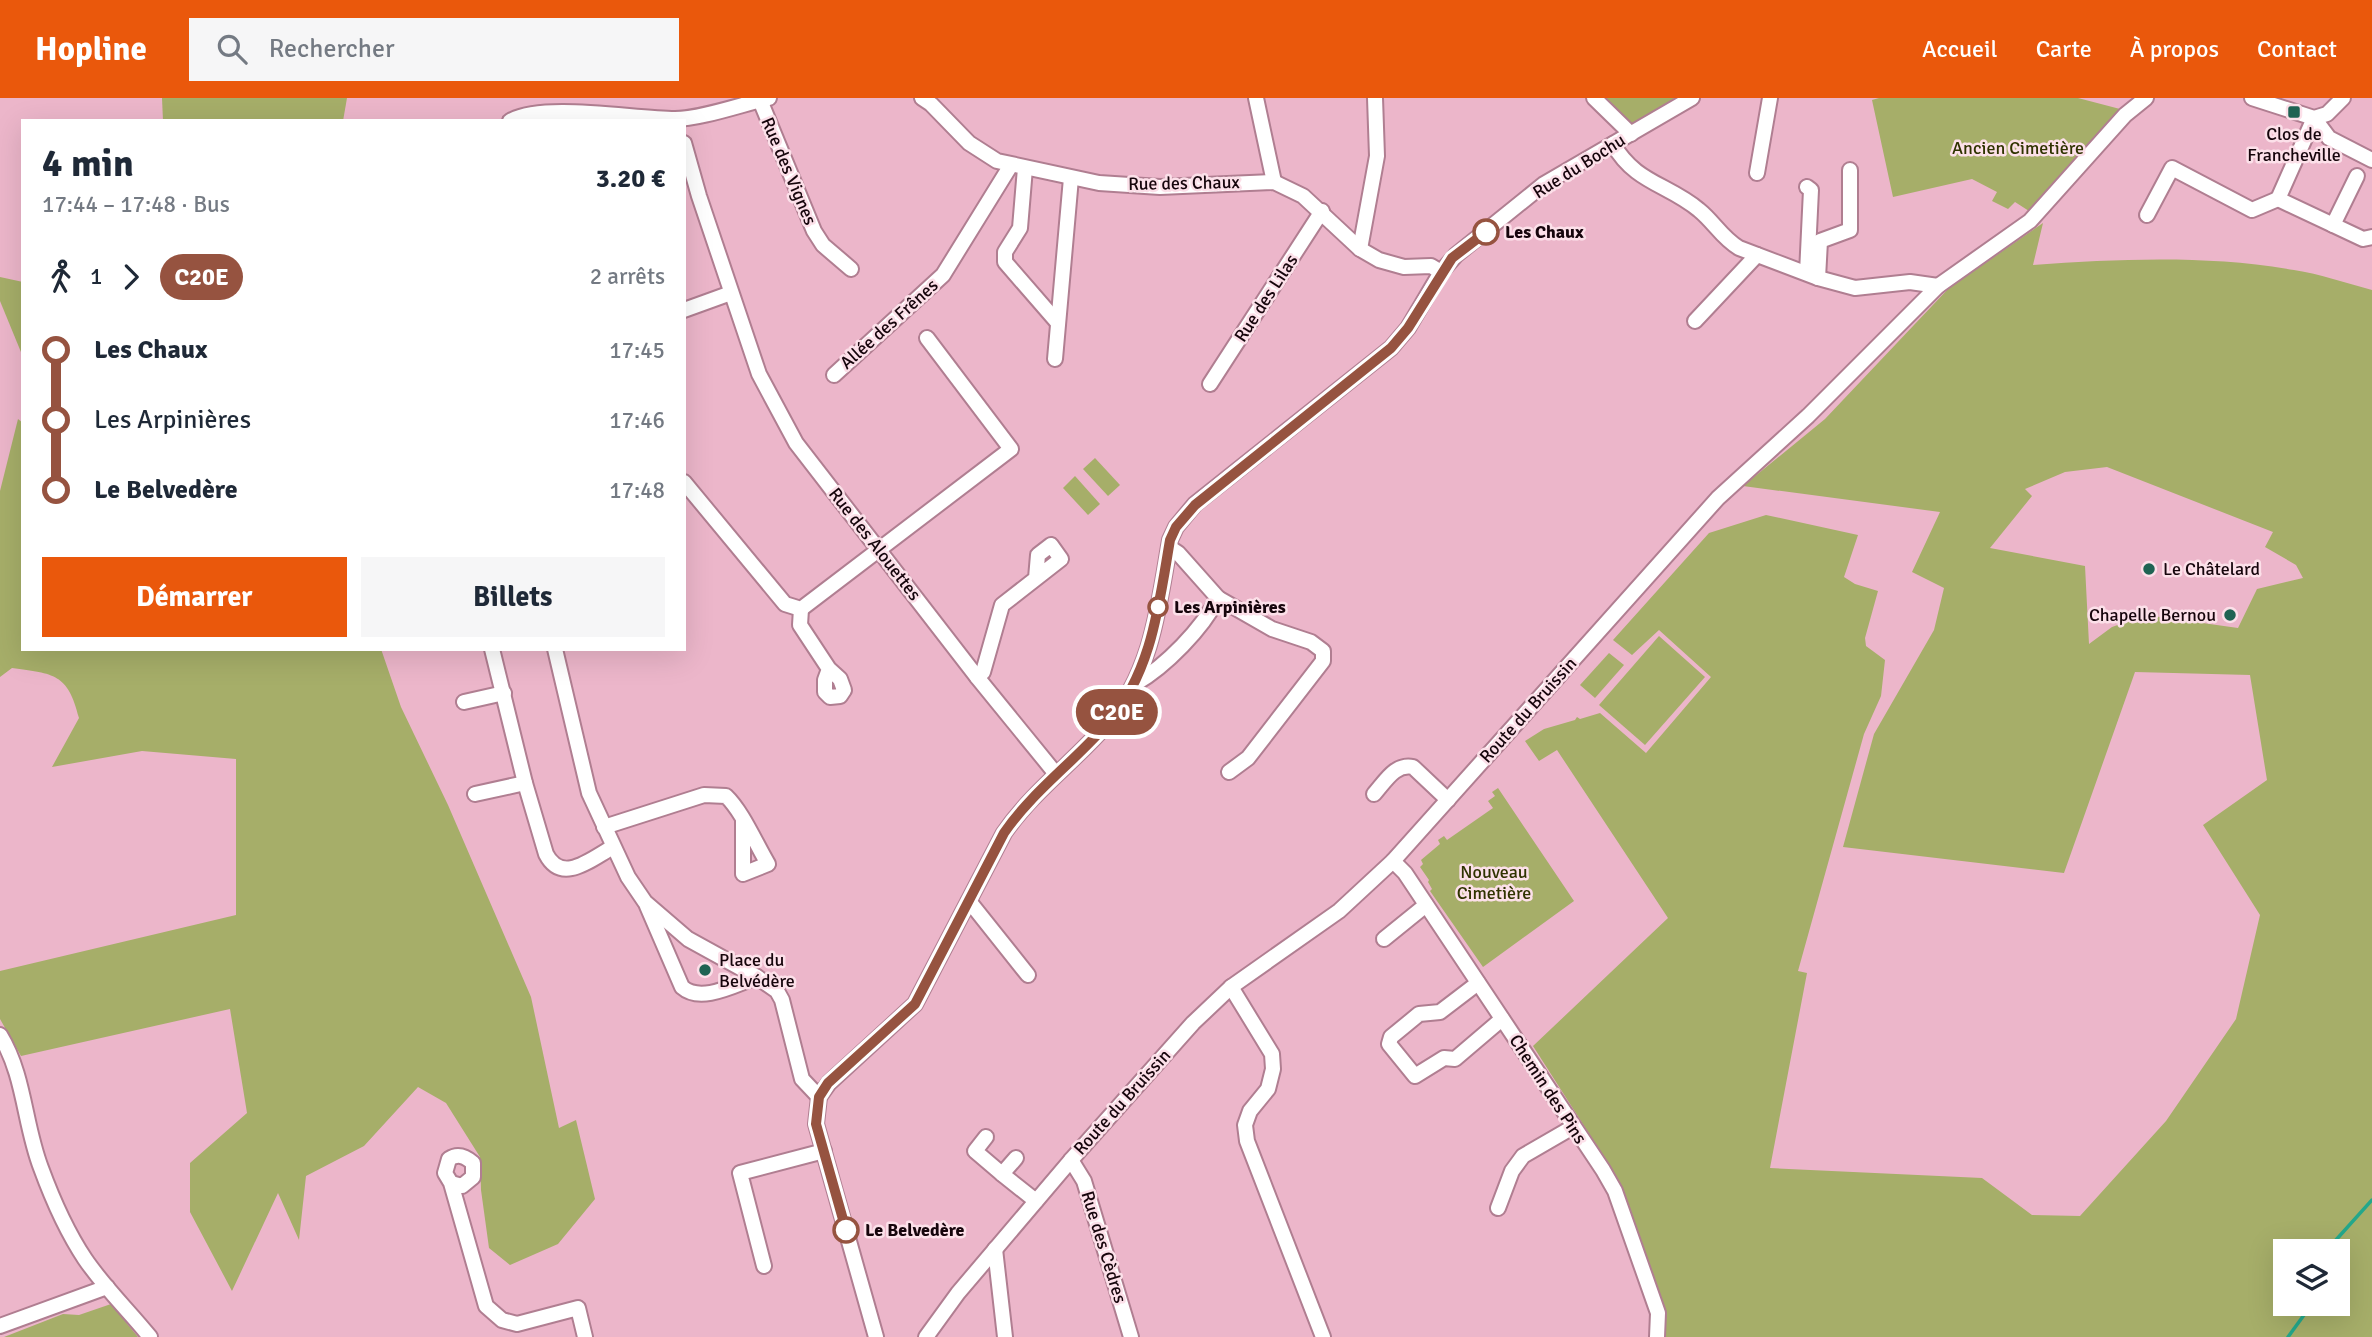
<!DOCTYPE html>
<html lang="fr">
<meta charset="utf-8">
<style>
:root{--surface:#fff;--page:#f6f6f7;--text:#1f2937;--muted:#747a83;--accent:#ea580c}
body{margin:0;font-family:Signika,sans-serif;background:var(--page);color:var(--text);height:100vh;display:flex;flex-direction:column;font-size:26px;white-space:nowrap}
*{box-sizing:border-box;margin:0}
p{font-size:23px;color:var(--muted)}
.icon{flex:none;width:38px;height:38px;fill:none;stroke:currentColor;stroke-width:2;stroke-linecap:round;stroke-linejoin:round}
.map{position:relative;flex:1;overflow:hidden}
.details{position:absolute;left:21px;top:21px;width:665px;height:532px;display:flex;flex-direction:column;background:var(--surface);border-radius:0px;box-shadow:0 7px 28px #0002}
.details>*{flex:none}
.badge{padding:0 14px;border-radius:23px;font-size:24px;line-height:46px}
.buttons{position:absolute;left:2273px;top:1141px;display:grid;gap:14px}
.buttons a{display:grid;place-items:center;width:77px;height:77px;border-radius:0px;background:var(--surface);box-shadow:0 7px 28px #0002;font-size:35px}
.map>.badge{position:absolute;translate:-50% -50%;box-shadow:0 0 0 4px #fff}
.legs{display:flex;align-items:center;gap:10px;height:77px;padding:0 21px;font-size:23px}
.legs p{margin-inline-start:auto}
.overview{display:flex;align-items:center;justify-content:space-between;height:119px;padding:0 21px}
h1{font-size:38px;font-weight:700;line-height:52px}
.cta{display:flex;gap:14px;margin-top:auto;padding:14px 21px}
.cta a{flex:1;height:80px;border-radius:0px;background:var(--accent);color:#fff;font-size:28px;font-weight:700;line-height:80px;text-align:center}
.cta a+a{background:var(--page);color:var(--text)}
ul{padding:0 21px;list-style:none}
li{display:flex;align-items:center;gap:24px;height:70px;font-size:26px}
li i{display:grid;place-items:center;width:10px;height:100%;margin:0 9px;background:currentColor}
li i::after{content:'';width:18px;height:18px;margin:-9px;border:5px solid;border-radius:50%;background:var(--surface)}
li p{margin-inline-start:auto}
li:first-child i{background:linear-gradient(#0000 50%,currentColor 0)}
li:last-child i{background:linear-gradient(currentColor 50%,#0000 0)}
header{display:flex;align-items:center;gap:42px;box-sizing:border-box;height:98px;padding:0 35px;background:var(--accent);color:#fff}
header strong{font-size:33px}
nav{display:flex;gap:38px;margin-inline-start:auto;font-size:24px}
.search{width:490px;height:63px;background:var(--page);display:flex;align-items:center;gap:18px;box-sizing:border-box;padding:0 24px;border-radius:0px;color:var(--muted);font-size:26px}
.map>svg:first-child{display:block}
.green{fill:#a6ae69;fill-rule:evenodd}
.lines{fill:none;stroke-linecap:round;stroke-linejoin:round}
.stream{stroke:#24a78b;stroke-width:3.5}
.minor-casing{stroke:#b07e91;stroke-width:18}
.minor{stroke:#fff;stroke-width:14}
.line-1-casing{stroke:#fff;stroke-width:16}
.line-1{stroke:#965340;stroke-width:10}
.poi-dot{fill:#1f6353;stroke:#fce0e9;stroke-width:2.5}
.stop-1-dot{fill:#fff;stroke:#965340;stroke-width:3.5}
.labels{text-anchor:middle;stroke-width:5;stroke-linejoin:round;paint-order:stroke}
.poi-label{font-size:18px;fill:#16050c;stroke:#fce0e9;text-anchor:start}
.park-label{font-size:18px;fill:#2f3300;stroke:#fce0e9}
.street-label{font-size:18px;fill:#16050c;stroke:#fce0e9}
.stop-label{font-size:18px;font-weight:bold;fill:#16050c;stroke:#fce0e9;text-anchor:start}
</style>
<header>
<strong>Hopline</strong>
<div class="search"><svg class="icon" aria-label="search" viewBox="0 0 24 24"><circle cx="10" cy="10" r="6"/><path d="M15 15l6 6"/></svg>Rechercher</div>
<nav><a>Accueil</a><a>Carte</a><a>À propos</a><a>Contact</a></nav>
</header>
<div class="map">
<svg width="2372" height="1239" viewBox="0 0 2372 1239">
<rect width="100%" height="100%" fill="#ecb6ca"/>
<!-- green -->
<g class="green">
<polygon points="162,0 347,0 343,23 163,23"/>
<polygon points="1599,0 1675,0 1632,26 1625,22"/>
<polygon points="1879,0 2078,0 2120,11 2029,113 2015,104 2008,111 1992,103 1997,94 1972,81 1893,99 1872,2"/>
<path d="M2043,125L2033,167C2120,161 2207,157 2294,172C2320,176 2346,185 2372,192V1239H1666V1215L1624,1095L1609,1067L1533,948L1668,820L1557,652L1539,663L1525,643L1544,631L1575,622L1577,619L1580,621L1600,615L1646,655L1711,579L1659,532L1632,557L1613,542L1709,435L1766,417L1858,437L1844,479L1855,486L1878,493L1865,540L1866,548L1885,562L1881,598L1864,636L1798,873L1807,875L1770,1070L1982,1080L2032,1117L2080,1118L2166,1023L2236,921L2260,817L2203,727L2267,682L2250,577L2135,574L2064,775L1843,749L1874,636L1934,532L1944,490L1912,474L1940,414L1743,388L1825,321L1949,190ZM2107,369L2273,434L2265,449L2296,467L2303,480L2257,491L2238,530L2146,517L2112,529L2089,546L2085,468L1990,450L2032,398L2025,391L2065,374ZM2286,1153H2338V1206H2286Z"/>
<polygon points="0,179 23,184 23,259 0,203"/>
<path d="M18,321L23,325V551H381L401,609L448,707L531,899L559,1030L576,1022L595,1101L558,1146L510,1167L489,1150L481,1092L480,1059L446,1005L418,989L364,1048L306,1078L299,1142L278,1095L232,1193L190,1114V1065L247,1015L230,911L21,958L0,921V873L236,817V661L142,653L52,669L79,620C68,575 54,576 12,570L0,579V393Z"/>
<polygon points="1095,360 1120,387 1108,398 1083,371"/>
<polygon points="1075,378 1100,406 1088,417 1063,390"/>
<polygon points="1659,538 1705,579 1645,647 1599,607"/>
<polygon points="1609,555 1624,567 1595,600 1580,587"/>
<polygon points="1498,690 1574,803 1483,869 1430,793 1432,791 1428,784 1429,782 1420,769 1423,766 1421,762 1440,746 1438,742 1444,738 1447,742 1493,710 1488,703 1495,698 1492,694"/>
<polygon points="111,1206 138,1239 4,1239 63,1216 79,1217"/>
</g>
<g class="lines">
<!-- stream -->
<g class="stream">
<polyline points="2326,1153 2372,1102"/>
<polyline points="2288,1239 2312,1206"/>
</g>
<!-- minor casing -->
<g class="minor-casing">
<g id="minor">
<polyline points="922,0 931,6 969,45 997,63 1099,85 1160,89 1274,84 1303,98 1360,151 1379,162 1404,169 1431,168 1441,174"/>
<polyline points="1256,0 1274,84"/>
<polyline points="1594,0 1631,36"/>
<polyline points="2252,0 2314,20 2327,16 2343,0"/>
<polyline points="760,2 814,133 823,147 851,171"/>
<polyline points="2314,20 2278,101 2363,141 2372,139"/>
<polyline points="2314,20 2329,40 2372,62"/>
<path d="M510,23C544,4 633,21 675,21C700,21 743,6 769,0"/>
<polyline points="684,45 699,98 759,276 796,345 977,579 1056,676"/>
<path d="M1613,46C1635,85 1668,86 1699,112C1714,124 1722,140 1739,150L1818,180L1855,190L1910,184L1938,188"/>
<polyline points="1025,70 1020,130 1005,154 1005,164 1058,225"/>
<polyline points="1757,75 1770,0"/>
<polyline points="2147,117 2172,70 2252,112 2278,101"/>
<polyline points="2333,127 2357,78"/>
<polyline points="1360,151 1377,58 1375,0"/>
<polyline points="1807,175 1811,92 1807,89"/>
<polyline points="1818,180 1820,143 1850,132 1850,72"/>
<polyline points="684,212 731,195"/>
<polyline points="1695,223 1757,157"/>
<polyline points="1055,261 1071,80"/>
<polyline points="834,277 943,177 1011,67"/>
<polyline points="1210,286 1322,113"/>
<polyline points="684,384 785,506 801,511 1011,351 927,240"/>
<polyline points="1218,500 1272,531 1311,544 1323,553 1323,563 1248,660 1229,674"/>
<polyline points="801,511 800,527 829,571 825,582 825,594 830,599 840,598 844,592 840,581 829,571"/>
<path d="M492,551L525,685L546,756C562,787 591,761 613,749"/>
<polyline points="555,551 589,695 628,779 645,804 688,841 757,879 777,893 782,902 802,981 819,999"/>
<polyline points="977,579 983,574 1002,507 1061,461 1051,447 1038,457 1036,480"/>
<path d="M1135,586C1166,568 1202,531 1218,500L1178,455L1169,449"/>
<polyline points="464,604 504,595"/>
<polyline points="475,696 525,685"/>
<path d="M1374,696C1385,684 1395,665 1413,669L1448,702"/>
<path d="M604,729L704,697L726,698C742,713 756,746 768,766L743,776V723"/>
<polyline points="1393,763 1405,775 1603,1072 1615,1093 1658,1215 1657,1239"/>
<polyline points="969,803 1028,877"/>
<path d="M647,808L682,889C701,906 736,886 757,879"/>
<polyline points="1384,841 1426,807"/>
<polyline points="1478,885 1440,914 1419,916 1391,939 1389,946 1415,978 1444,960 1455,961 1502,921"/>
<polyline points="1231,889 1272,956 1273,971 1268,991 1250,1013 1245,1027 1247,1043 1323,1239"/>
<path d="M0,937C25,978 24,1026 41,1070C52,1100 67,1134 85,1161C104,1189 129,1213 150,1239"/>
<polyline points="986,1039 975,1053 1002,1076"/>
<polyline points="1016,1060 1002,1076 1036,1103"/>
<polyline points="1071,1062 1084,1083 1131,1239"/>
<path d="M451,1085L462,1088L473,1079V1065C465,1058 458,1055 449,1061L445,1075L451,1085L486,1208L502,1222L517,1226L578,1210L585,1239"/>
<polyline points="1498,1110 1512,1073 1523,1058 1573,1029"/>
<polyline points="995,1151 1005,1239"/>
<polyline points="764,1168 740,1075 824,1053"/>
<polyline points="0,1228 107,1189"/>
<path d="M876,1239L816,1026L819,999L829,985L915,906L1004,735C1033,693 1074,664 1107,626C1152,575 1159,507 1170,442L1176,429L1195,406L1391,250L1408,230L1441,174L1456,157L1544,86L1692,0"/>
<polyline points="926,1239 958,1195 1071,1062 1193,925 1231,889 1339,813 1393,763 1718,400 1808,318 1938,188 2030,123 2125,17 2146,0"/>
</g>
</g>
<!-- minor -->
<use href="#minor" class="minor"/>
</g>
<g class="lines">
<!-- line-1 casing -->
<g class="line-1-casing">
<path id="line-1" d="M846,1132L816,1026L819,999L828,985L915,906L1004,735C1033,693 1074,664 1107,626C1152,575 1159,506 1170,442L1176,429L1195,407L1391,250L1408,230L1452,160L1486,134"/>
</g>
<!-- line-1 -->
<use href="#line-1" class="line-1"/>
</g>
<!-- markers -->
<g class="poi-dot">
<rect x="2287" y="7" width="14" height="14" rx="3.5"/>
<circle cx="2149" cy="471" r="7"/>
<circle cx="2230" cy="517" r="7"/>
<circle cx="705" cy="872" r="7"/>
</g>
<g class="stop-1-dot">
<circle cx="1486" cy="134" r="12"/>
<circle cx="1158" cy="509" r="9"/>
<circle cx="846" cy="1132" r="12"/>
</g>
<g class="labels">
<!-- poi labels -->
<g class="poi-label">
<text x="2294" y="42" text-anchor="middle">Clos de<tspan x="2294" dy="21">Francheville</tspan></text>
<text x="2163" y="477">Le Châtelard</text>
<text x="2216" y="523" text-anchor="end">Chapelle Bernou</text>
<text x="719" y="868">Place du<tspan x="719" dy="21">Belvédère</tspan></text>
</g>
<!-- park labels -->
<g class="park-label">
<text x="2018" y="56">Ancien Cimetière</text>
<text x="1494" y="780">Nouveau<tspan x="1494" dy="21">Cimetière</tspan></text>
</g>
<!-- street labels -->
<g class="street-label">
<text transform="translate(1579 68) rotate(-32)" y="6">Rue du Bochu</text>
<text transform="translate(789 73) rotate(67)" y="6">Rue des Vignes</text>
<text transform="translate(1184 85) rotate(-1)" y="6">Rue des Chaux</text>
<text transform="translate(1266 200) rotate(-57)" y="6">Rue des Lilas</text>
<text transform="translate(889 226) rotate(-42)" y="6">Allée des Frênes</text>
<text transform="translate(875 446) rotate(52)" y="6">Rue des Alouettes</text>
<text transform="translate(1528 612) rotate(-48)" y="6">Route du Bruissin</text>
<text transform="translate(1548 991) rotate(57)" y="6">Chemin des Pins</text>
<text transform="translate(1122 1004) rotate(-48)" y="6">Route du Bruissin</text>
<text transform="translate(1104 1149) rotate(73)" y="6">Rue des Cèdres</text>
</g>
<!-- stop labels -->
<g class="stop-label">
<text x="1505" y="140">Les Chaux</text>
<text x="1174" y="515">Les Arpinières</text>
<text x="865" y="1138">Le Belvedère</text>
</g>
</g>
</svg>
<div class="buttons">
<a><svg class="icon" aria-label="layers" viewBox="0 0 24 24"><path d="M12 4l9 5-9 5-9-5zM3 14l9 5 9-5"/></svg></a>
</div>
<b class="badge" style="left:1117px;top:614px;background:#965340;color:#fff">C20E</b>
<section class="details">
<div class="overview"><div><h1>4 min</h1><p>17:44 – 17:48 · Bus</p></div><b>3.20 €</b></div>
<div class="legs"><svg class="icon" aria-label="walk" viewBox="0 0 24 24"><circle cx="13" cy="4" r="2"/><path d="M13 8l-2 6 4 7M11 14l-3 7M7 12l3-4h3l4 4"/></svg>1<svg class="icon" aria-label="forward" viewBox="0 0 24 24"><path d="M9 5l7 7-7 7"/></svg><b class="badge" style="background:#965340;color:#fff">C20E</b><p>2 arrêts</p></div>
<ul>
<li><i style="color:#965340"></i><b>Les Chaux</b><p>17:45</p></li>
<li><i style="color:#965340"></i><span>Les Arpinières</span><p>17:46</p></li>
<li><i style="color:#965340"></i><b>Le Belvedère</b><p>17:48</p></li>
</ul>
<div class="cta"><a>Démarrer</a><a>Billets</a></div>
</section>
</div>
